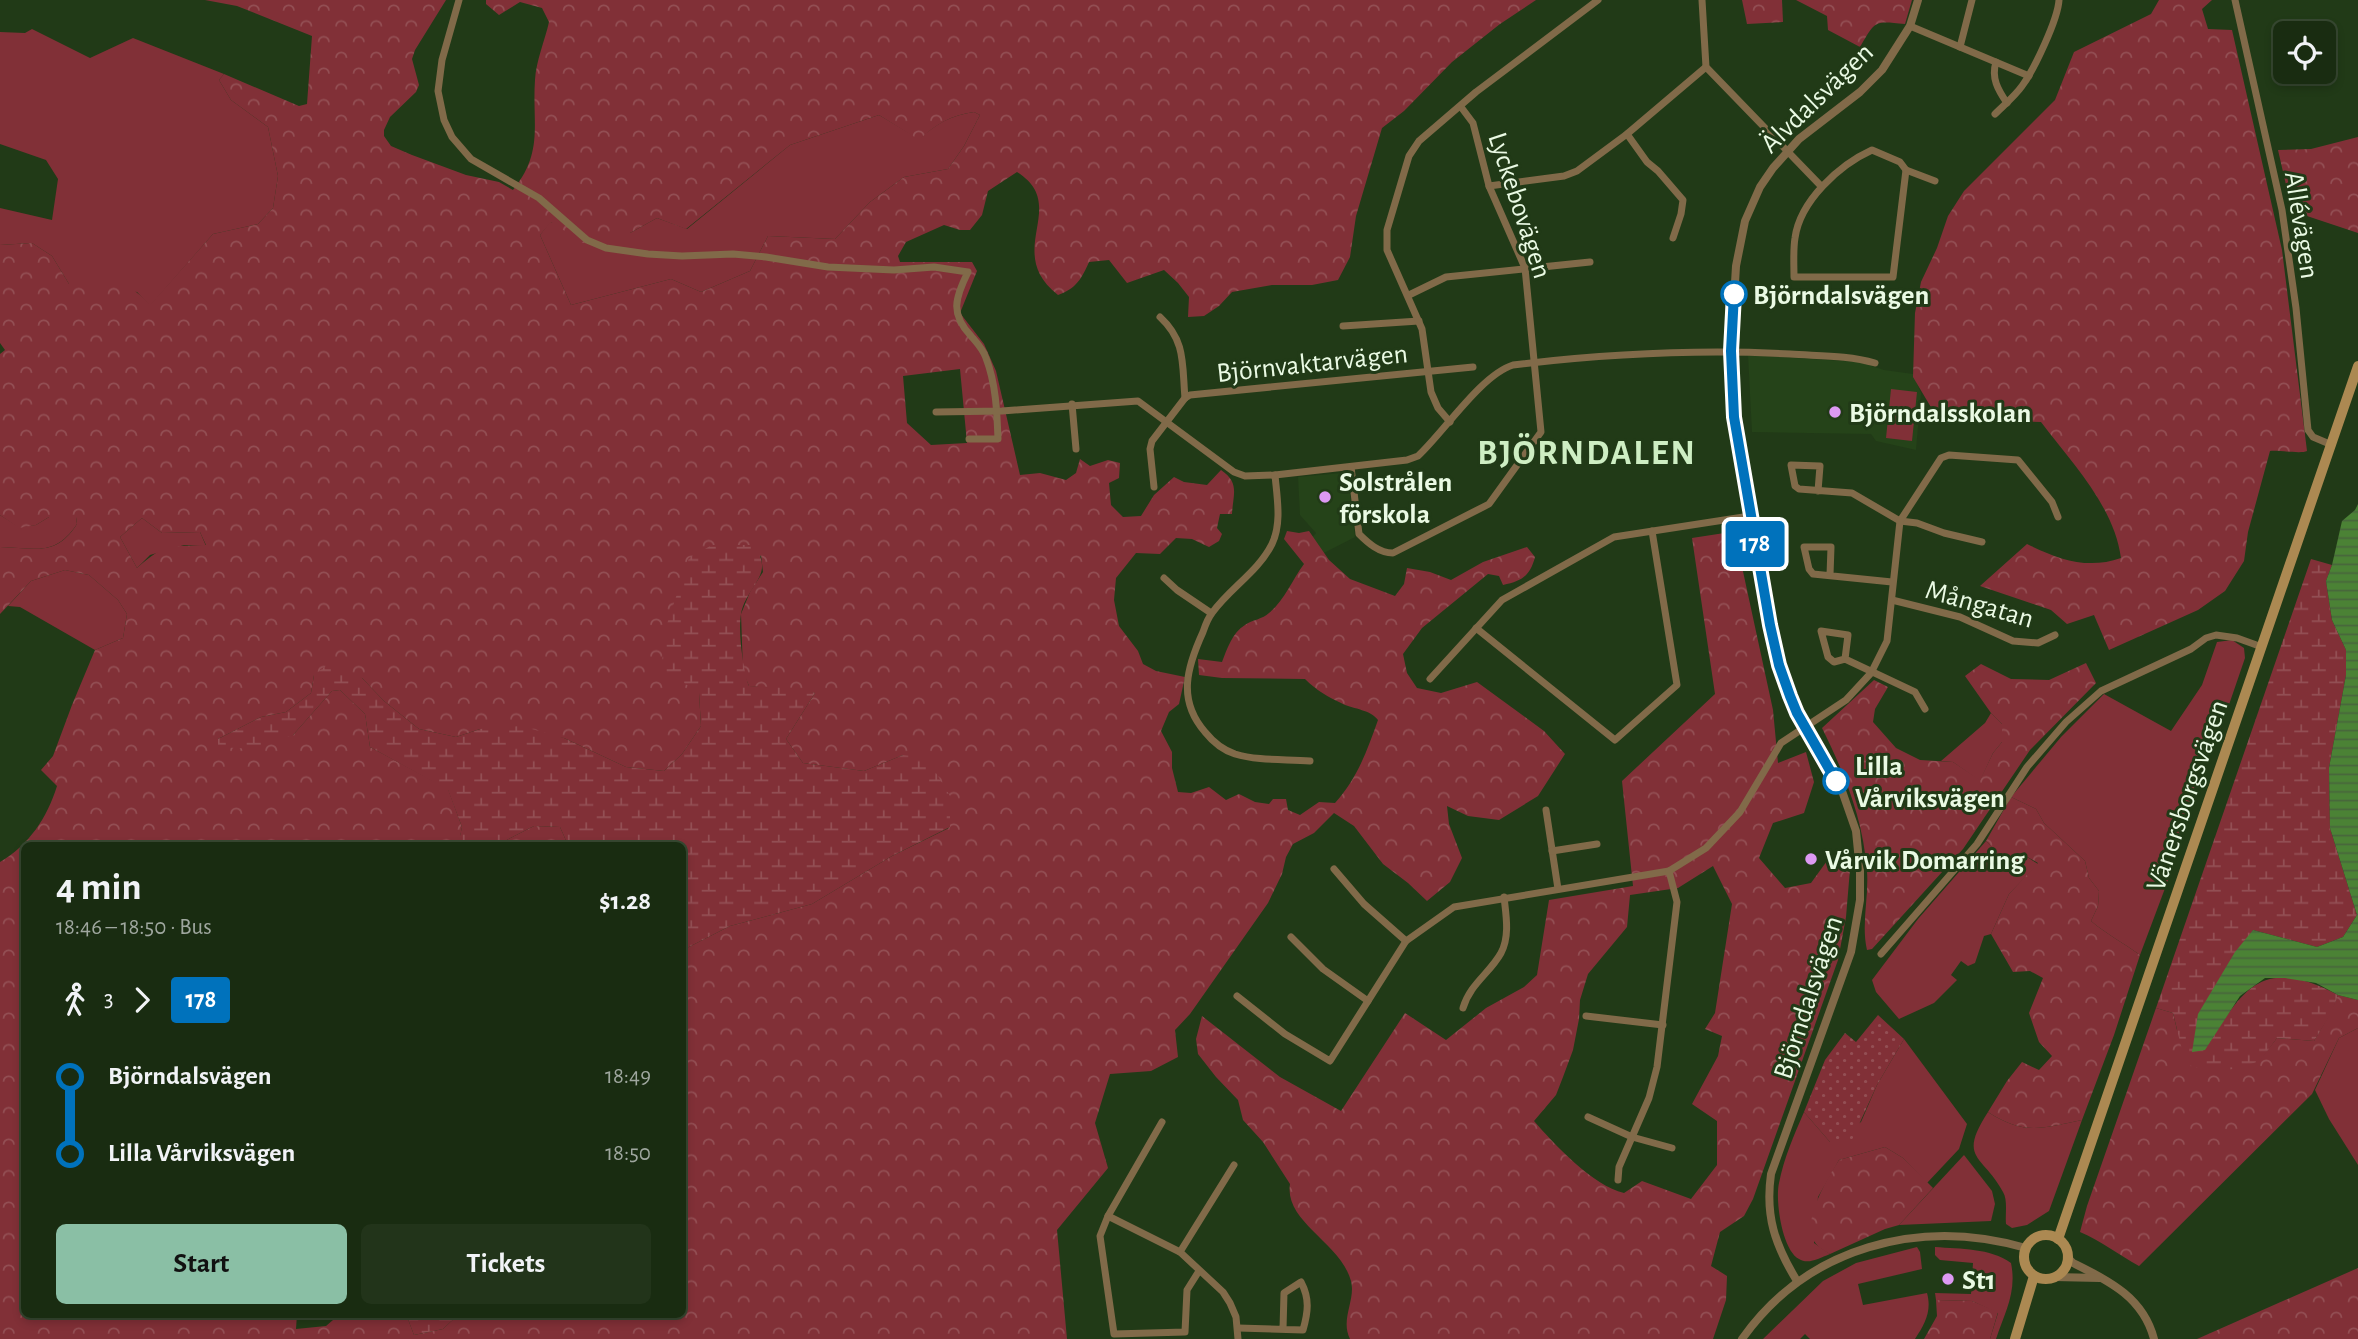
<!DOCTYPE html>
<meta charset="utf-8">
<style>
:root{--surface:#192c11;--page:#22341a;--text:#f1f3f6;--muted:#9fa79f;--line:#374831;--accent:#8abfa5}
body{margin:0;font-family:"Alegreya Sans",sans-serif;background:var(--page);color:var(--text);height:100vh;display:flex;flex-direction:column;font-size:26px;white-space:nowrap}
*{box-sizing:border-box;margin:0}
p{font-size:23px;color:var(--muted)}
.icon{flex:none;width:38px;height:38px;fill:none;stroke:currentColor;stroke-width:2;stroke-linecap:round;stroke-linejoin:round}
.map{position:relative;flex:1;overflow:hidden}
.sheet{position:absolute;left:21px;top:842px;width:665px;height:476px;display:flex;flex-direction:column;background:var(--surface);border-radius:10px;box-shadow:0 4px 10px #0003,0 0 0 2px var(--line)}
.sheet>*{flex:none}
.badge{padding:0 14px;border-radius:5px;font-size:24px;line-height:46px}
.buttons{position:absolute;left:2273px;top:21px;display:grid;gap:14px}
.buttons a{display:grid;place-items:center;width:63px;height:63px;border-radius:10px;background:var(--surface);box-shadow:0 4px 10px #0003,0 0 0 2px var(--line);font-size:35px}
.map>.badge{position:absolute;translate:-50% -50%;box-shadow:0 0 0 4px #fff}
.legs{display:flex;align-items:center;gap:10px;height:77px;padding:0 35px;font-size:23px}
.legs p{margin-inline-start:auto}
.overview{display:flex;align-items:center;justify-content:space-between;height:119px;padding:0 35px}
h1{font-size:38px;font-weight:700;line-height:52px}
.cta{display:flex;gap:14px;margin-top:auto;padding:14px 35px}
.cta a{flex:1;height:80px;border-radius:10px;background:var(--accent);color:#111;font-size:28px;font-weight:700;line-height:80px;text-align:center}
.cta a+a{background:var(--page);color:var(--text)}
ul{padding:0 35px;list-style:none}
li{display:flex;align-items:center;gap:24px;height:77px;font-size:26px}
li i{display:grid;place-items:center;width:10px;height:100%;margin:0 9px;background:currentColor}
li i::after{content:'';width:18px;height:18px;margin:-9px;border:5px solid;border-radius:50%;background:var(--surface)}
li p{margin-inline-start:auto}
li:first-child i{background:linear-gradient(#0000 50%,currentColor 0)}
li:last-child i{background:linear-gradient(currentColor 50%,#0000 0)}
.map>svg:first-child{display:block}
.built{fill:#254319}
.green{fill:#813037}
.forest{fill:url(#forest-crowns);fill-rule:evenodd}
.wetland{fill:url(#wetland-marsh)}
.park{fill:url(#park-dots)}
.water{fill:url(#water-rules)}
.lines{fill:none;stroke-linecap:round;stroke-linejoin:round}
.minor{stroke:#816a49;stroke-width:7}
.tertiary{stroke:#816a49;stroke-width:8}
.secondary{stroke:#ac8952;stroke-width:10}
.line-1-casing{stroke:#fff;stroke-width:16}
.line-1{stroke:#0072bc;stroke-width:10}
.stop-1-dot{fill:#fff;stroke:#0072bc;stroke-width:3.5}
.poi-dot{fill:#dd99f3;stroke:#213a17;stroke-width:2.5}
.labels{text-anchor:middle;stroke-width:6;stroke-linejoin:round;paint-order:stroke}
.street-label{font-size:28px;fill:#eafae4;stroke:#213a17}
.stop-label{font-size:28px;font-weight:bold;fill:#eafae4;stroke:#213a17;text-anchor:start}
.poi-label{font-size:28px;font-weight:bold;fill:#eafae4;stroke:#213a17;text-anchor:start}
.district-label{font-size:35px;font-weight:bold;letter-spacing:2px;fill:#ceeec3;stroke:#213a17}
</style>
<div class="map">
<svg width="2358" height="1339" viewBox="0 0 2358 1339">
<defs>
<pattern id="forest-crowns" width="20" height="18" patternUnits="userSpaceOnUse" patternTransform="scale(1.75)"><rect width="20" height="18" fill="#813037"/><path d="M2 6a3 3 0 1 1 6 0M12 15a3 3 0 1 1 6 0" fill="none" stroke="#934f54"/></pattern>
<pattern id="wetland-marsh" width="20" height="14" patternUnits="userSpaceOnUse" patternTransform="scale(1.75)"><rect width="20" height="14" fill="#813037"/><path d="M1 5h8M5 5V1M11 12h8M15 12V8" fill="none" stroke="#934f54"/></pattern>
<pattern id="park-dots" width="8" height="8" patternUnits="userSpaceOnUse" patternTransform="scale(1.75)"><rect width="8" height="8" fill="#813037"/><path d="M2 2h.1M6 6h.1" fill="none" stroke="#934f54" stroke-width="1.8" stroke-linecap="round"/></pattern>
<pattern id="water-rules" width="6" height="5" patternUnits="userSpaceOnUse" patternTransform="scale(1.75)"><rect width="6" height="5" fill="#4b8235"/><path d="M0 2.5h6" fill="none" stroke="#48663c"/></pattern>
</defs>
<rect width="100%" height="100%" fill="#213a17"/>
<!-- built -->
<g class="built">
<polygon points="1748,355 1859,362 1884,370 1913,374 1921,393 1916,450 1876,441 1871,434 1752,432"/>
<polygon points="1342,473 1348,478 1355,537 1322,554 1310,540 1316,533 1300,515 1298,477"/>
</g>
<!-- green -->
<g class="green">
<polygon points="32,29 90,58 133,38 224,74 219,80 231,100 268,127 278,176 273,208 258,224 213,234 150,306 137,292 69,284 52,256 32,243 0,245 0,208 52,220 58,179 46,160 0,144 0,32 25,33"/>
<path d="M974,112L980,115L964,146L948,169L904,177L870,202L835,239L768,236L750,271L701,292L671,279L571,305L540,235L550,222L630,233L657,218L687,229L790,145L879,115L919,139C936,124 951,115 974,112Z"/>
<polygon points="1891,389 1917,392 1912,441 1886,438"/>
<path d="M0,515L19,527L36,525L49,517H76L77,524C55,557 35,548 0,547Z"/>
<polygon points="142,518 162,533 200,532 206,546 184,545 150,555 137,568 120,537"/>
<polygon points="65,570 89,575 118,600 127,614 123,638 95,650 20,607 8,606 31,581"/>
<path d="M2232,640L2244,648L2245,658L2220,731L2198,774L2173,867L2140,955C2124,943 2106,934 2091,921L2098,906L2099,891L2089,878L2085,861L2044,823L2036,809L2011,797L2061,737L2104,694L2171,731L2202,685L2217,642Z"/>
<polygon points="1991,713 2002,724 2002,742 1993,753 1980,781 1953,762 1941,761 1985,723"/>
<polygon points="1986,841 2007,863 2024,855 2038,864 2009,894 1991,934 1984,936 1975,963 1968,966 1961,961 1951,975 1957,980 1934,1003 1899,1019 1876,992 1872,980 1918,919"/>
<polygon points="2358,1028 2358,1165 2329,1119 2315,1090 2339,1038"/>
<path d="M1904,1039L1967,1124L1959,1149L1927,1183L1903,1158L1885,1147L1839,1160L1818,1197L1814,1243L1830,1254C1820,1258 1808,1265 1799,1259C1782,1250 1775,1200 1779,1183C1784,1158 1794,1135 1804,1112L1830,1142L1861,1122L1877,1085Z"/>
<path d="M1988,1112C2025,1136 2042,1128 2082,1120L2049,1211L2027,1225L2012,1228L2006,1224C2005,1215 2008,1200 2003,1192C1983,1154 1957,1160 1988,1112Z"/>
<polygon points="1964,1155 1992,1191 1995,1204 1991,1221 1899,1225"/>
<path d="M1917,1247L1920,1252L1922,1269L1858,1284L1863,1305L1927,1293C1932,1311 1925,1324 1915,1339H1810L1805,1334L1800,1339H1763L1823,1281L1856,1263Z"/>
<path d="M1935,1247C1961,1249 1990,1248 2011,1263C2017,1292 2005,1312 1996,1339H1990L1998,1313L1972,1301L1936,1300L1935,1293L1971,1294L1973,1263L1940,1260L1935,1255Z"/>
</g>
<!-- forest -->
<g class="forest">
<path d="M205,0H446L415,50L412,59L419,85L416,92L390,117L384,130V136L391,146L412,155L466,175L499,182L513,190C544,152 532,124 535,80C536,61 545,40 549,22L542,8L520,2L499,15L486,4V0H1536L1500,24L1452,62L1404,111L1382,128L1356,216L1350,257L1338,280L1312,285H1272L1232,292L1219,306L1204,316L1188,317L1189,297L1178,283L1164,270L1127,283L1109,260L1089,262C1082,278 1076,289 1058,295C1002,251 1071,206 1017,172L988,191L982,215L970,230H960L944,225L906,242L898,256L900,262H972L977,271L960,313L984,344L996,371L1020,475L1040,473L1066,480L1076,473L1080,459L1090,466L1108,460L1120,463L1119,478L1109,483L1111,505L1123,517L1141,516L1154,495L1174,477L1184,482L1207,485L1221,470C1240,483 1233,494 1232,514H1220L1217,528L1222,534L1219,541L1209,547L1192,539L1176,538L1160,554L1136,553L1116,578L1114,600L1119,626L1138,651L1143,664L1156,671L1185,677L1179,704L1169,712L1161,731L1172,752V768L1178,792L1191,793L1209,787L1226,800L1239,794L1255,802L1269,804L1273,799H1286L1288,810L1300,815L1319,802L1335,803C1357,779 1367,751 1378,720C1371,710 1354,709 1343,704C1328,697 1316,690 1305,679L1222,678L1199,675L1198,659L1222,662C1227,649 1232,633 1245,625C1252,620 1263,619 1269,613C1285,600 1292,580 1304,564L1284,539L1287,531L1299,533L1309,531L1329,560L1350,579L1395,596L1404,584L1407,568L1430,572L1451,580L1483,562L1527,547L1535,557C1530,576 1522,581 1503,585L1499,576L1488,574L1422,628L1403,654L1407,673L1417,688L1441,693L1477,682L1544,731L1565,754L1538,796L1499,820L1468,816L1447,806L1449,824L1462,858L1450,882L1427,901L1408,883L1383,864L1354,826L1334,813L1314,833L1293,844L1286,857L1282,874L1268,903L1190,1014L1175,1030L1178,1057L1151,1071L1110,1074L1095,1123L1108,1168L1057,1230L1067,1339H0V862C29,845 47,818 57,786L41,770L53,756L72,705L95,650L123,638L127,614L118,600L89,575L65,570L31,581L0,614V547C35,548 56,557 77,524L76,517H49L36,525L19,528L0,515V354L5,350L0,343V245L32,243L52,256L69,284C108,285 119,271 150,305L213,234L258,224L273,208L278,176L268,127L231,100L219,80L224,74L299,106L307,104L312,36L237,6ZM974,112L980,115L964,146L948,169L904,177L870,202L835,239L768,236L750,271L701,292L671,279L571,305L540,235L551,222L583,243L630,233L657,218L686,229L790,145L879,115L919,140C936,124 951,115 974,112ZM960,369L967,443L931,445L907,423L903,376ZM142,518L162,533L200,532L206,545C170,547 166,542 137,568L120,537ZM761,555L763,572L750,592L741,614L743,671L749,686L815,693L786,739L803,763L864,771L903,755L949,828L892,856L812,904L730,926L683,950L682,1314H459L443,1329L414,1335L406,1314H340L326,1326L296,1329L297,1314H24V845H435L460,837L462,827L448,789L370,747L365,714L340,690L332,691L293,735L218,739L261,717L286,712L311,693L314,675L362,678L384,701L419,729L456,737L480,729L564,738L626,767L664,771L682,754L701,726L699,693Z"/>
<polygon points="1742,0 1782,0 1783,22 1747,24"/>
<path d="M1796,0H1912L1905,24C1874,21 1876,20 1860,47L1828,30L1827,16Z"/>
<path d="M2159,0H2212L2202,9L2208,29L2232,30L2282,250L2307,451C2301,454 2279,450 2270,451L2248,532L2244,561L2225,591L2198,610L2109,650L2094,615L2067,624L2051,610L1980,586L2027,544C2058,559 2087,570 2121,558C2114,506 2072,463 2041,422L1938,419L1913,377L1915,313L1921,282L1937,248L1948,216L1964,191L2055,100L2074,52L2151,14Z"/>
<polygon points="2358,137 2358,233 2292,211 2278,150 2311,149"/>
<path d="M1731,532L1739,553L1773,710L1778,763L1806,752L1814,782L1804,813L1773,823L1759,858L1785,888L1811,883L1832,854L1850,869L1846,917L1838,960L1753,1199L1744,1216L1720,1232L1711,1266L1727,1276L1726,1300L1713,1339H1350C1340,1319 1356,1300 1351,1281C1341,1243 1284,1222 1290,1184L1263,1142L1243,1120L1238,1100L1216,1077L1198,1054L1196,1039L1202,1016L1280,1077L1341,1111L1405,1013L1446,1040L1486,1008L1524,987L1537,975L1549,900L1633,886L1622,781L1715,694L1692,538ZM1713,866L1732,904L1715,1013L1705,1029L1722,1036L1718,1056L1692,1104L1717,1121V1165L1691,1199L1642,1181L1624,1193C1593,1186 1554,1144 1534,1121L1556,1095L1563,1077L1573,1050L1579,1019L1580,1000L1588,974L1627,927L1630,895L1678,888Z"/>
<path d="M2086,663L2096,683L2030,750L1963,849L1872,949L1867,950C1861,924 1869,898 1867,871C1863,818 1845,775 1822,728L1874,680L1888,687L1875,709L1873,722L1896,748L1920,760L1953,762L1980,780L1993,753L2002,742V724L1991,713L1965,676L1981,664L2011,679L2049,680Z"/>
<path d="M2011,797L2036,809L2044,823L2085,861L2089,878L2099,891L2098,906L2091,921C2106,934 2124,943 2140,955L2114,1035L2082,1120C2042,1128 2025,1136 1988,1112L2007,1081L2022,1062L2039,1070L2052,1056L2039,1042L2029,1013L2043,978L2030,971L2013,972L1991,934L2009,894L2038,863L2024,855L2007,863L1986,841Z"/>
<polygon points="534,826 560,827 568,845 497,845"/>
<path d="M2338,995L2358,1000V1028L2339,1038L2312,1094L2139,1266C2119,1255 2101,1241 2080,1232L2087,1206L2156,1008L2173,1013L2177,1030L2259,1061L2277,1038L2314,1041L2331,1012Z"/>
<path d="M1885,1147L1903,1158L1933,1188L1899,1225L1885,1229L1830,1254C1823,1250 1816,1246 1813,1239C1803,1219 1828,1177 1839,1160Z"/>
<polygon points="2358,1268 2358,1339 2197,1339"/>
<polygon points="1936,1300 1972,1301 1998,1312 1990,1339 1924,1339 1937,1316"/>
</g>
<!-- wetland -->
<g class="wetland">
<path d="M712,545H752C778,573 746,586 741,614C738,632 743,670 749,686L797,688L815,693L786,739L803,763L864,771L903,755L927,758L950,796V827L892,856L812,904L730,926L683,950L682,845H568L560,827L534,826L497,845H435L460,836L462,827L448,790L370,747L365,714L340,690L332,691L293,735L254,749L218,747V739L261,717L286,712L311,693L314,675L331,662L362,678L384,701L419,729L456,737L480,729L521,726L564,738L626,767L664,771L682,754L701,726L699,693L661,668L667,624L689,558Z"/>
<path d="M2311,559L2332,565L2326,581L2332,620L2346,650V675L2329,768L2330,828L2357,915L2343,937L2317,947L2253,930L2205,1050C2243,988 2262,955 2338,995L2332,1012L2314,1041L2277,1038L2260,1061L2238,1068L2215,1072L2188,1065L2183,1054L2173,1013L2156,1008Z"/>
<polygon points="406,1314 459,1314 443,1329 414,1335"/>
</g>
<!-- park -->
<polygon class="park" points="1878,1015 1904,1039 1877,1085 1851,1142 1830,1142 1804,1112 1825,1060 1845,1033 1856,1042"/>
<!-- water -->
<polygon class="water" points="2358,504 2358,1000 2338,995 2316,983 2285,978 2265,978 2240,996 2205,1050 2192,1052 2198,1014 2235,952 2253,930 2317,947 2343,937 2357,915 2330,828 2329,768 2346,675 2346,650 2332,620 2326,581 2332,565 2342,521 2355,510"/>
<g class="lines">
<!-- minor -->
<g class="minor">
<path d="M459,0L442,60L438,91L444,120L452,137L471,159L539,198L587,240L606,248L648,254L682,256L733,254L766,257L828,267L894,270L934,267L968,272C955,298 950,314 971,336C977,343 983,349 986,358C996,384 997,412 998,439H969"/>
<polyline points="1702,0 1706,67 1821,186"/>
<polyline points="2235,0 2282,210 2296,308 2308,430 2313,437 2332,445"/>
<polyline points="1910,26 2029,76"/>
<polyline points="1960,47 1972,0"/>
<path d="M1996,62C1991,78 1998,90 2007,103"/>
<path d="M1995,114C2004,105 2015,96 2022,86C2034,70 2058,19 2059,0"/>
<polyline points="1627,134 1647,162 1658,171 1683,200 1681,214 1673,238"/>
<path d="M1872,150L1900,162L1906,170L1893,277H1794C1794,265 1793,250 1795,238C1800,201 1839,165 1872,150Z"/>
<polyline points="1906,170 1935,181"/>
<polyline points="1489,186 1564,176 1577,171 1627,134 1706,67"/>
<polyline points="1409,295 1446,277 1590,262"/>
<path d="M1160,317C1186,341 1182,364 1185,398"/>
<polyline points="1343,326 1419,321"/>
<polyline points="1072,404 1076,449"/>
<path d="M936,412L1002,411L1138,401L1234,472L1245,476L1275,475L1407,460L1418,456C1444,432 1481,375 1513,365C1605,354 1697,349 1790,354C1818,356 1848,355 1875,363"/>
<polyline points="1450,422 1438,408 1431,392 1422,329 1387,250 1387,230 1409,156 1419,141 1476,92 1598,0"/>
<path d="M1351,467L1359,534C1368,543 1379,553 1393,553L1489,504L1541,432L1525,268L1489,186L1473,123L1461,107"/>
<path d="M1275,475C1277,498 1282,523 1272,544C1258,572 1230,588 1212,613C1208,618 1205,626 1203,632C1187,667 1177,700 1205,732C1213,742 1223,750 1235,754C1258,761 1286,759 1310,761"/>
<polyline points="1154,487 1150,449 1152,441 1185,398 1190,395 1473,367"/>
<polyline points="1818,491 1820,466 1791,465 1795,486 1799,489 1852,493 1900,521 1917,523 1944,533 1982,542"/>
<polyline points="1830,575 1831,547 1804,547 1809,569 1813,574 1892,582"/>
<polyline points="1164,578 1177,590 1211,613"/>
<polyline points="1892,600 1960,617 2013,641 2038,643 2055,635"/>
<polyline points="1476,628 1615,740 1677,685 1652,531"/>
<polyline points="1845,659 1848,635 1821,631 1828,657 1834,662 1845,659 1915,692 1925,709"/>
<polyline points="1430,679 1502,600 1614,537 1750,516"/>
<polyline points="1546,810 1558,889"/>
<polyline points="1552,851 1597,844"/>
<polyline points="1334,869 1364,904 1406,941"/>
<polyline points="1291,937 1323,969 1368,1001"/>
<polyline points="1881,954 1977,844 2027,767 2066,722 2101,691 2191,649 2206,638 2216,635 2237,638 2262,647"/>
<polyline points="1237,996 1285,1034 1330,1061 1406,941 1454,907 1669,871 1706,848 1740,812 1781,743 1846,700 1871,673 1887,641 1900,521 1941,458 1949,455 2018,460 2052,502 2058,517"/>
<path d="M1463,1008C1470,984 1490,973 1501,953C1510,936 1506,915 1504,897"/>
<polyline points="1586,1016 1663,1025"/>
<polyline points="1588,1117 1632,1137 1672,1148"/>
<polyline points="1162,1122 1108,1216 1100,1236 1114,1334 1185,1332 1187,1290 1199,1271"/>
<polyline points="1618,1180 1619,1167 1649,1098 1657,1067 1677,902 1669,871"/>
<polyline points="1108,1216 1180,1252 1223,1292 1230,1303 1236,1317 1238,1339"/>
<polyline points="1180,1252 1234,1165"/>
<path d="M1238,1328L1303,1330C1308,1312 1310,1299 1301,1282L1284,1293L1283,1329"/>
</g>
<!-- tertiary -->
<g class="tertiary">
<path d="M2067,1257L2073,1263C2109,1281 2143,1297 2154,1339"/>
<polyline points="2054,1277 2100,1278"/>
<path d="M1797,1281C1775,1245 1765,1216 1771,1174L1851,952L1860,900V871L1856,831L1849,811L1841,788L1790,696L1770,625L1733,410L1731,351L1736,266L1745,221L1760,187L1773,168L1799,139L1860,92L1882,70L1910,26L1918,0"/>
<path d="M1742,1339C1807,1247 1919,1217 2026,1248"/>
</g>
<!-- secondary -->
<g class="secondary">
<circle cx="2046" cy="1257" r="22"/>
<polyline points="2058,1239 2358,366"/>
<polyline points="2015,1339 2034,1276"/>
</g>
</g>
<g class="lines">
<!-- line-1 casing -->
<g class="line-1-casing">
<polyline id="line-1" points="1734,294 1731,351 1734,417 1770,625 1779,665 1790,696 1797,713 1836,781"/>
</g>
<!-- line-1 -->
<use href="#line-1" class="line-1"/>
</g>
<!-- markers -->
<g class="stop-1-dot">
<circle cx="1734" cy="294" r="12"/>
<circle cx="1836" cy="781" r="12"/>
</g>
<g class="poi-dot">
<circle cx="1835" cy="412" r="7"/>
<circle cx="1325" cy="497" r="7"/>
<circle cx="1811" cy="859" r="7"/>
<circle cx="1948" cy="1279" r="7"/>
</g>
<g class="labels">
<!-- street labels -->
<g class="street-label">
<text transform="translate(1816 97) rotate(-44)" y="10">Älvdalsvägen</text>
<text transform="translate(1521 205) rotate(72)" y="10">Lyckebovägen</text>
<text transform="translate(2303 225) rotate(81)" y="10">Allévägen</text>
<text transform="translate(1312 362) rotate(-6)" y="10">Björnvaktarvägen</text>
<text transform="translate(1980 603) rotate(16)" y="10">Mångatan</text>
<text transform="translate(2186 795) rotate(-71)" y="10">Vänersborgsvägen</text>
<text transform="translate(1807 997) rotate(-72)" y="10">Björndalsvägen</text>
</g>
<!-- stop labels -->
<g class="stop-label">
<text x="1753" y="304">Björndalsvägen</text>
<text x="1855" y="775">Lilla<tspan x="1855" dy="32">Vårviksvägen</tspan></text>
</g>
<!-- poi labels -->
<g class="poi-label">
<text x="1849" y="422">Björndalsskolan</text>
<text x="1339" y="491">Solstrålen<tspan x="1339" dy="32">förskola</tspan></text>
<text x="1825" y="869">Vårvik Domarring</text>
<text x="1962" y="1289">St1</text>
</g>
<!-- district labels -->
<g class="district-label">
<text x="1587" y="464">BJÖRNDALEN</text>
</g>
</g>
</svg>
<div class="buttons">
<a><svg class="icon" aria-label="locate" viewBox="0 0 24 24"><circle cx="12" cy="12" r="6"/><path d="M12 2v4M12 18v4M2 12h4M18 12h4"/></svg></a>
</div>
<b class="badge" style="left:1755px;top:544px;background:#0072bc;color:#fff">178</b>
<section class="sheet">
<div class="overview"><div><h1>4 min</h1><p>18:46 – 18:50 · Bus</p></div><b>$1.28</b></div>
<div class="legs"><svg class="icon" aria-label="walk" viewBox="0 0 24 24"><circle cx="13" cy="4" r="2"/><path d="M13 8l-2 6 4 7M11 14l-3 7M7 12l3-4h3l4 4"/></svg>3<svg class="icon" aria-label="forward" viewBox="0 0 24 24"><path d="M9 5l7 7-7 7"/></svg><b class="badge" style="background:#0072bc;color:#fff">178</b></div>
<ul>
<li><i style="color:#0072bc"></i><b>Björndalsvägen</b><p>18:49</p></li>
<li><i style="color:#0072bc"></i><b>Lilla Vårviksvägen</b><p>18:50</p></li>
</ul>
<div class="cta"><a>Start</a><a>Tickets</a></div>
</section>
</div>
